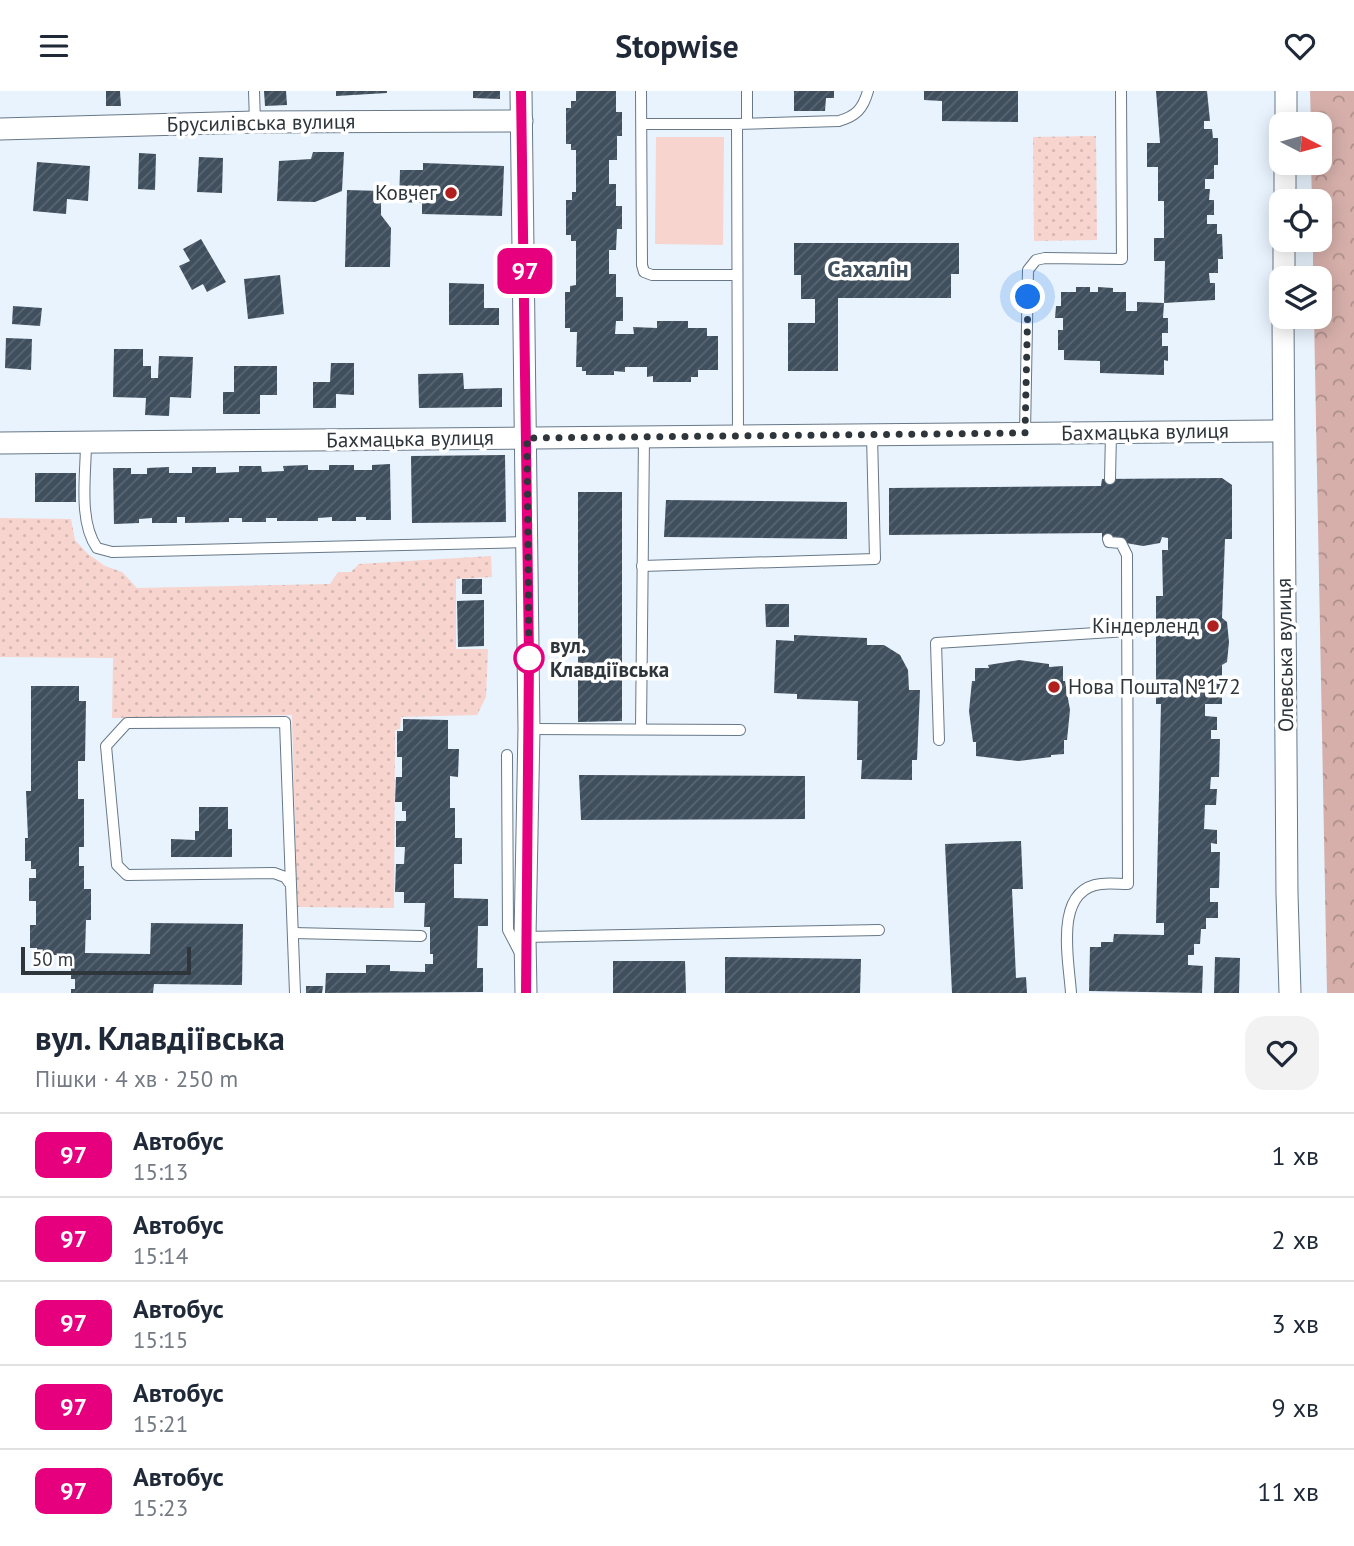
<!DOCTYPE html>
<html lang="uk">
<meta charset="utf-8">
<style>
:root{--surface:#fff;--page:#f2f2f3;--text:#1f2937;--muted:#747a83;--line:#e0e1e3}
body{margin:0;font-family:"PT Sans",sans-serif;background:var(--page);color:var(--text);height:100vh;display:flex;flex-direction:column;font-size:26px;white-space:nowrap}
*{box-sizing:border-box;margin:0}
p{font-size:23px;color:var(--muted)}
.icon{flex:none;width:38px;height:38px;fill:none;stroke:currentColor;stroke-width:2;stroke-linecap:round;stroke-linejoin:round}
.map{position:relative;height:902px;overflow:hidden}
.panel{display:flex;flex-direction:column;background:var(--surface);flex:1}
.panel>*{flex:none}
.badge{padding:0 14px;border-radius:10px;font-size:24px;line-height:46px}
.needle{width:46px;rotate:96deg}
.tools{position:absolute;left:1269px;top:21px;display:grid;gap:14px}
.tools a{display:grid;place-items:center;width:63px;height:63px;border-radius:14px;background:var(--surface);box-shadow:0 4px 18px #0003;font-size:35px}
.scale{position:absolute;left:21px;bottom:18px;width:170px;box-sizing:border-box;padding-left:7px;border:4px solid #2e353b;border-top:0;font-size:19px;line-height:24px;white-space:nowrap;color:#2e353b;-webkit-text-stroke:5px #fff;paint-order:stroke}
.you{position:absolute;width:35px;height:35px;margin:-18px;border:5px solid #fff;border-radius:50%;background:#1a73e8;box-shadow:0 0 0 10px #1a73e833}
.map>.badge{position:absolute;translate:-50% -50%;box-shadow:0 0 0 4px #fff}
.round{display:grid;place-items:center;flex:none;width:74px;height:74px;border-radius:21px;background:var(--page)}
.headline{display:flex;align-items:center;justify-content:space-between;height:119px;padding:0 35px}
h1{font-size:33px;font-weight:600;line-height:52px}
ul{padding:0;list-style:none}
li{display:flex;align-items:center;gap:21px;height:84px;padding:0 35px;border-top:2px solid var(--line)}
li div{flex:1}
li b{display:block;font-size:26px}
li em{font-style:normal}
li .badge{min-width:77px;font-weight:700;text-align:center}
header{display:flex;justify-content:space-between;align-items:center;height:91px;padding:0 35px;background:var(--surface);font-size:32px;font-weight:600}
.map>svg:first-child{display:block}
.grass{fill:url(#grass-dots)}
.forest{fill:url(#forest-crowns)}
.pitch{fill:#f8d4cf}
.building{fill:url(#building-hatch)}
.lines{fill:none;stroke-linecap:round;stroke-linejoin:round}
.lane-casing{stroke:#687887;stroke-width:12}
.street-casing{stroke:#687887;stroke-width:23}
.lane{stroke:#fff;stroke-width:10}
.street{stroke:#fff;stroke-width:21}
.line-casing{stroke:#fff;stroke-width:16}
.line{stroke:#e6007e;stroke-width:10}
.walk{stroke:#2e353b;stroke-width:7;stroke-dasharray:0 12.6}
.poi-dot{fill:#b0201f;stroke:#fff;stroke-width:2.5}
.stop-dot{fill:#fff;stroke:#e6007e;stroke-width:3.5}
.labels{text-anchor:middle;stroke-width:7;stroke-linejoin:round;paint-order:stroke}
.street-label{font-size:21px;fill:#2e353b;stroke:#fff}
.poi-label{font-size:21px;fill:#2e353b;stroke:#fff;text-anchor:end}
.stop-label{font-size:21px;font-weight:bold;fill:#2e353b;stroke:#fff;text-anchor:start}
.quarter-label{font-size:24px;font-weight:bold;fill:#40505d;stroke:#fff}
</style>
<header><svg class="icon" aria-label="menu" viewBox="0 0 24 24"><path d="M4 6h16M4 12h16M4 18h16"/></svg>Stopwise<svg class="icon" aria-label="heart" viewBox="0 0 24 24"><path d="M12 20l-8-8c-3-5 5-10 8-4 3-6 11-1 8 4z"/></svg></header>
<div class="map">
<svg width="1354" height="902" viewBox="0 0 1354 902">
<defs>
<pattern id="grass-dots" width="8" height="8" patternUnits="userSpaceOnUse" patternTransform="scale(1.75)"><rect width="8" height="8" fill="#f8d4cf"/><path d="M2 2h.1M6 6h.1" fill="none" stroke="#d5b7b3" stroke-width="1.8" stroke-linecap="round"/></pattern>
<pattern id="forest-crowns" width="20" height="18" patternUnits="userSpaceOnUse" patternTransform="scale(1.75)"><rect width="20" height="18" fill="#d6afaa"/><path d="M2 6a3 3 0 1 1 6 0M12 15a3 3 0 1 1 6 0" fill="none" stroke="#ae8f8c"/></pattern>
<pattern id="building-hatch" width="6" height="6" patternUnits="userSpaceOnUse" patternTransform="scale(1.75)"><rect width="6" height="6" fill="#404f5d"/><path d="M-1 1l2-2M0 6l6-6M5 7l2-2" fill="none" stroke="#5a6672"/></pattern>
</defs>
<rect width="100%" height="100%" fill="#e8f3fd"/>
<!-- grass -->
<g class="grass">
<polygon points="1096,45 1097,149 1034,150 1033,46"/>
<polygon points="0,427 71,428 75,449 88,463 105,475 122,481 137,497 330,493 338,481 351,481 359,473 491,465 492,486 456,488 456,558 488,558 486,606 477,624 401,626 400,638 395,639 394,817 297,816 292,624 112,627 113,567 0,566"/>
</g>
<!-- forest -->
<polygon class="forest" points="1310,0 1354,0 1354,902 1327,902 1314,226 1320,226 1320,187 1313,187 1313,149 1320,149 1320,110 1312,110 1311,72 1320,72 1320,33 1311,33"/>
<!-- pitch -->
<polygon class="pitch" points="656,46 724,46 723,154 655,153"/>
<!-- building -->
<g class="building">
<polygon points="106,0 120,0 121,15 106,15"/>
<polygon points="264,0 286,0 287,14 265,15"/>
<polygon points="336,0 387,0 387,2 336,5"/>
<polygon points="473,0 500,0 500,8 473,7"/>
<polygon points="576,0 616,0 616,21 622,21 622,45 617,45 617,69 609,69 609,93 616,93 616,115 622,115 622,138 617,138 616,159 609,159 609,183 616,183 616,206 623,206 623,230 616,230 615,243 634,243 633,236 657,237 657,230 688,230 688,237 707,237 707,245 718,245 718,279 698,279 698,286 691,286 691,291 653,291 653,285 647,286 647,276 625,276 625,281 614,280 614,284 586,284 586,280 582,280 582,276 576,276 577,241 570,241 570,237 565,237 565,201 570,201 570,195 576,194 576,150 571,150 571,144 566,144 566,109 572,109 572,101 576,101 576,59 571,59 571,53 566,53 566,17 571,17 571,10 576,10"/>
<polygon points="794,0 834,0 834,7 826,7 825,20 794,20"/>
<polygon points="924,0 1018,0 1018,31 942,30 942,10 924,9"/>
<polygon points="1156,0 1207,0 1210,30 1204,30 1204,38 1212,38 1213,47 1218,47 1218,74 1214,74 1214,88 1205,88 1205,98 1210,98 1209,109 1214,109 1214,124 1207,124 1207,133 1217,133 1217,143 1222,143 1223,168 1218,168 1218,182 1209,182 1210,192 1215,192 1215,209 1164,212 1165,170 1154,170 1154,147 1164,147 1164,110 1158,110 1158,76 1147,76 1147,52 1160,52"/>
<polygon points="313,61 344,61 342,100 315,111 277,110 279,70 311,68"/>
<polygon points="139,62 156,63 155,99 138,98"/>
<polygon points="199,66 223,67 222,102 197,101"/>
<polygon points="37,71 90,75 88,110 67,108 66,123 33,120"/>
<polygon points="423,72 504,75 502,125 422,123 422,112 399,111 400,79 423,79"/>
<polygon points="347,99 381,100 381,124 391,137 390,176 345,176"/>
<polygon points="201,148 226,191 207,201 203,193 192,199 179,175 190,170 183,158"/>
<polygon points="794,152 959,152 959,183 951,183 951,207 838,207 838,280 788,280 788,232 815,232 815,208 801,208 801,184 794,184"/>
<polygon points="280,184 284,223 248,228 244,188"/>
<polygon points="449,192 484,193 484,217 499,217 499,234 449,234"/>
<polygon points="1076,196 1090,196 1090,201 1098,201 1098,196 1113,197 1113,201 1126,201 1126,220 1137,220 1137,211 1164,212 1163,227 1168,227 1168,242 1162,242 1162,255 1168,255 1168,270 1164,269 1164,284 1100,282 1100,270 1064,269 1064,259 1058,259 1058,239 1063,239 1063,227 1055,227 1056,215 1061,215 1061,201 1076,201"/>
<polygon points="13,215 42,217 40,235 12,233"/>
<polygon points="6,247 32,248 31,279 5,277"/>
<polygon points="114,258 143,258 143,275 151,275 151,287 158,287 159,265 193,266 191,307 170,306 169,325 145,324 146,307 113,306"/>
<polygon points="331,272 354,272 354,304 336,303 336,317 313,317 313,291 330,291"/>
<polygon points="234,275 277,275 277,304 260,304 260,323 223,323 223,301 234,301"/>
<polygon points="463,282 464,298 502,297 502,316 419,317 418,283"/>
<polygon points="505,364 506,431 412,432 411,365"/>
<polygon points="390,373 391,429 366,429 366,426 356,426 356,430 332,430 332,426 318,427 318,430 277,430 277,427 266,427 266,431 242,431 242,427 229,427 229,431 185,432 185,426 177,426 177,432 152,432 152,427 139,428 139,432 114,433 113,377 131,377 131,383 147,383 147,377 169,376 169,382 192,382 192,376 216,376 216,382 239,381 239,375 261,375 262,381 284,380 283,375 308,374 308,379 329,379 329,374 354,374 354,379 372,379 372,374"/>
<rect x="35" y="382" width="41" height="29"/>
<polygon points="1222,387 1232,394 1232,448 1225,448 1222,527 1227,531 1229,551 1227,571 1222,574 1222,613 1205,613 1205,625 1217,626 1217,639 1211,639 1211,648 1220,648 1219,686 1211,686 1210,698 1217,698 1216,714 1205,714 1204,738 1217,739 1217,753 1211,752 1211,761 1220,761 1219,797 1210,797 1210,811 1218,811 1218,827 1206,827 1206,838 1201,838 1200,853 1194,853 1194,864 1188,864 1188,874 1203,875 1202,902 1089,900 1090,856 1101,856 1101,851 1113,851 1114,843 1164,844 1164,832 1156,832 1161,613 1156,613 1156,505 1163,505 1162,459 1168,459 1168,447 1162,446 1160,452 1143,455 1126,452 1124,448 1102,447 1102,442 889,444 889,397 1101,395 1102,388"/>
<polygon points="578,401 622,401 622,630 578,631"/>
<polygon points="666,409 847,411 847,448 664,446"/>
<rect x="462" y="488" width="20" height="15"/>
<polygon points="484,509 484,555 458,556 457,510"/>
<polygon points="765,513 789,513 789,536 766,536"/>
<polygon points="794,544 867,547 867,554 884,554 900,564 908,579 909,599 920,599 917,669 912,669 912,689 861,688 862,669 857,669 858,610 797,608 797,603 774,602 776,549 794,550"/>
<polygon points="1019,569 1049,573 1049,576 1063,575 1063,590 1065,590 1070,619 1067,649 1064,649 1064,663 1051,664 1051,666 1019,670 976,665 976,651 973,651 969,620 972,590 975,590 975,577 989,577 988,574"/>
<polygon points="31,595 79,595 79,610 86,610 85,670 78,670 78,708 84,708 84,756 79,756 79,775 84,775 84,798 91,798 91,829 86,829 85,862 150,863 151,832 243,833 242,894 154,893 153,902 71,902 71,898 75,898 75,888 71,888 71,864 37,864 37,857 30,857 30,834 36,834 36,810 29,810 29,787 36,787 36,778 31,778 31,770 25,770 25,747 28,747 26,700 31,700"/>
<polygon points="403,628 448,629 448,658 459,658 458,686 450,685 450,717 455,717 455,747 462,747 462,773 454,773 454,807 488,808 488,835 478,835 477,877 483,877 483,901 325,902 326,882 366,882 366,874 390,874 390,880 425,881 425,873 433,873 433,863 430,863 430,836 424,836 425,812 404,812 404,801 395,801 396,773 404,773 405,756 396,756 396,730 406,730 406,720 402,720 402,711 395,711 396,686 402,686 402,666 397,666 397,640 403,640"/>
<polygon points="579,684 805,685 805,728 581,729"/>
<polygon points="199,716 228,716 228,738 232,738 232,766 171,766 171,748 195,749 195,740 199,740"/>
<polygon points="1021,750 1023,798 1012,798 1016,887 1026,886 1027,902 952,902 945,753"/>
<polygon points="725,866 861,868 860,902 725,902"/>
<polygon points="1215,866 1240,867 1239,902 1214,902"/>
<polygon points="613,870 685,870 686,902 613,902"/>
<polygon points="306,895 323,895 322,902 306,902"/>
</g>
<g class="lines">
<!-- lane casing -->
<g class="lane-casing">
<g id="lane">
<polyline points="254,0 255,31"/>
<polyline points="641,0 642,174 644,181 652,184 737,184"/>
<polyline points="747,0 747,31"/>
<polyline points="642,33 737,33"/>
<polyline points="1025,342 1028,179 1036,169 1045,167 1122,168 1121,0"/>
<path d="M738,345L737,33L839,30C856,25 863,18 868,0"/>
<path d="M86,352C86,383 78,430 97,457L112,461L528,451"/>
<polyline points="1110,388 1111,342"/>
<polyline points="642,475 875,468 872,344"/>
<polyline points="529,638 740,639"/>
<polyline points="641,638 644,346"/>
<polyline points="939,649 936,552 1128,540"/>
<polyline points="507,664 508,839 520,862"/>
<polyline points="291,794 285,786 274,782 127,784 117,774 106,655 127,632 285,631 295,902"/>
<polyline points="293,842 421,845"/>
<polyline points="525,846 879,839"/>
<path d="M1071,902C1069,870 1053,798 1101,793C1109,792 1119,793 1128,793L1127,464L1121,452L1109,451L1108,448"/>
</g>
</g>
<!-- street casing -->
<g class="street-casing">
<g id="street">
<polyline points="521,0 529,638 525,846 526,902"/>
<polyline points="1286,0 1286,33"/>
<polyline points="0,38 255,31 522,30"/>
<polyline points="1285,110 1285,72"/>
<polyline points="1284,187 1284,149"/>
<polyline points="1283,226 1287,803 1290,902"/>
<polyline points="0,352 1283,340"/>
</g>
</g>
<!-- lane -->
<use href="#lane" class="lane"/>
<!-- street -->
<use href="#street" class="street"/>
</g>
<g class="lines">
<!-- line casing -->
<g class="line-casing">
<polyline id="line" points="521,0 529,566 526,902"/>
</g>
<!-- line -->
<use href="#line" class="line"/>
<!-- walk -->
<polyline class="walk" points="529,567 527,347 1025,342 1028,206"/>
</g>
<!-- markers -->
<g class="poi-dot">
<circle cx="451" cy="102" r="7"/>
<circle cx="1213" cy="535" r="7"/>
<circle cx="1054" cy="596" r="7"/>
</g>
<circle class="stop-dot" cx="529" cy="567" r="14"/>
<g class="labels">
<!-- street labels -->
<g class="street-label">
<text transform="translate(261 32) rotate(-1)" y="7">Брусилівська вулиця</text>
<text transform="translate(1145 341) rotate(-1)" y="7">Бахмацька вулиця</text>
<text transform="translate(410 348) rotate(-1)" y="7">Бахмацька вулиця</text>
<text transform="translate(1285 564) rotate(-91)" y="7">Олевська вулиця</text>
</g>
<!-- poi labels -->
<g class="poi-label">
<text x="437" y="109">Ковчег</text>
<text x="1199" y="542">Кіндерленд</text>
<text x="1068" y="603" text-anchor="start">Нова Пошта №172</text>
</g>
<!-- stop labels -->
<g class="stop-label">
<text x="550" y="562">вул.<tspan x="550" dy="24">Клавдіївська</tspan></text>
</g>
<!-- quarter labels -->
<g class="quarter-label">
<text x="868" y="186">Сахалін</text>
</g>
</g>
</svg>
<div class="tools">
<a><svg class="needle" viewBox="-14 -14 28 28"><path d="M0-13l5 13h-10z" fill="#e53935"/><path d="M0 13l5-13h-10z" fill="#747a83"/></svg></a>
<a><svg class="icon" aria-label="locate" viewBox="0 0 24 24"><circle cx="12" cy="12" r="6"/><path d="M12 2v4M12 18v4M2 12h4M18 12h4"/></svg></a>
<a><svg class="icon" aria-label="layers" viewBox="0 0 24 24"><path d="M12 4l9 5-9 5-9-5zM3 14l9 5 9-5"/></svg></a>
</div>
<div class="scale">50 m</div>
<div class="you" style="left:1028px;top:206px"></div>
<b class="badge" style="left:525px;top:180px;background:#e6007e;color:#fff">97</b>
</div>
<section class="panel">
<div class="headline"><div><h1>вул. Клавдіївська</h1><p>Пішки · 4 хв · 250 m</p></div><a class="round"><svg class="icon" aria-label="heart" viewBox="0 0 24 24"><path d="M12 20l-8-8c-3-5 5-10 8-4 3-6 11-1 8 4z"/></svg></a></div>
<ul>
<li><span class="badge" style="background:#e6007e;color:#fff">97</span><div><b>Автобус</b><p>15:13</p></div><em>1 хв</em></li>
<li><span class="badge" style="background:#e6007e;color:#fff">97</span><div><b>Автобус</b><p>15:14</p></div><em>2 хв</em></li>
<li><span class="badge" style="background:#e6007e;color:#fff">97</span><div><b>Автобус</b><p>15:15</p></div><em>3 хв</em></li>
<li><span class="badge" style="background:#e6007e;color:#fff">97</span><div><b>Автобус</b><p>15:21</p></div><em>9 хв</em></li>
<li><span class="badge" style="background:#e6007e;color:#fff">97</span><div><b>Автобус</b><p>15:23</p></div><em>11 хв</em></li>
</ul>
</section>
